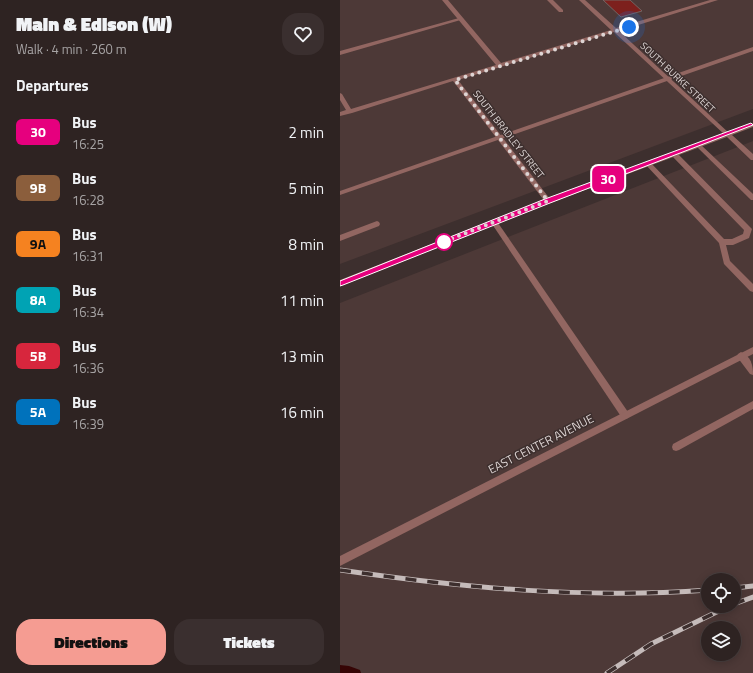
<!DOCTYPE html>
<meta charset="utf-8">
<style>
:root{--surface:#2e2322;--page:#3a2f2f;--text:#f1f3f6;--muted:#a7a4a5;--line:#494040;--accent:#f59c92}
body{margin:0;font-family:"Titillium Web",sans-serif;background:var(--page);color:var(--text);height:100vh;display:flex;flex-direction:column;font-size:15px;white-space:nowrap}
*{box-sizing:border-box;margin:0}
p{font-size:13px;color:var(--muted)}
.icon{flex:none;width:22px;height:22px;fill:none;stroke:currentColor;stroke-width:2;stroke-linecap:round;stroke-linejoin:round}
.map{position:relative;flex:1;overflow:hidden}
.side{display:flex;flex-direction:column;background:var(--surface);width:340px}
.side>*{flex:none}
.badge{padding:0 8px;border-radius:6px;font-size:14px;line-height:26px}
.tools{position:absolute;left:361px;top:573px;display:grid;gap:8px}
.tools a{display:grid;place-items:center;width:40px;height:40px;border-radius:50%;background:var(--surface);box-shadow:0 2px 10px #0003,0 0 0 1px var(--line);font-size:20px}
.you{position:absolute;width:20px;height:20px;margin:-10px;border:3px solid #fff;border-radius:50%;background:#1a73e8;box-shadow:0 0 0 6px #1a73e833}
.map>.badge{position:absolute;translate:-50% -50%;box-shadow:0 0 0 2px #fff}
h2{padding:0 16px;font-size:15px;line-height:36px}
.round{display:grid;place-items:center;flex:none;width:42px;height:42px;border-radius:16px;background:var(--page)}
.head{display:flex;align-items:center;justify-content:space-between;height:68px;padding:0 16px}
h1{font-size:19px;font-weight:800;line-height:30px}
.button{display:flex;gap:8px;margin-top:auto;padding:8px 16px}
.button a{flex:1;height:46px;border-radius:16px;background:var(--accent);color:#111;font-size:16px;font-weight:800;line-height:46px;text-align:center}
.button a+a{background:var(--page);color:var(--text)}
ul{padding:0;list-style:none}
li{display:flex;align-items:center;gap:12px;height:56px;padding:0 16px}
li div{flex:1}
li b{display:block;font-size:15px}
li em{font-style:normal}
li .badge{min-width:44px;font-weight:700;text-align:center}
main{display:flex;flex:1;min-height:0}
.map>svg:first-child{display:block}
.built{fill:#4d3937;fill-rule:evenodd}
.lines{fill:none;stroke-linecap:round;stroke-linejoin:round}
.stream{fill:#360505;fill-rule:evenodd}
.building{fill:#7d201d;stroke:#736462}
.service{fill:#926661;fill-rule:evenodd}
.minor{fill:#926661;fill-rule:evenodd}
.tertiary{fill:#926661;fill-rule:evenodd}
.rail-casing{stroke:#c5bbba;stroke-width:5}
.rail{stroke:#3d2f2e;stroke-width:3.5;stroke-dasharray:11;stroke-linecap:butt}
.line{fill:#e6007e;stroke:#fff}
.walk{stroke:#ded5d4;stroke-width:4;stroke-dasharray:0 7.2}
.stop-dot{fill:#fff;stroke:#e6007e;stroke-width:2}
.labels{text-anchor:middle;stroke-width:3;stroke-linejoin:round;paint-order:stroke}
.far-street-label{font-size:10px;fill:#ded5d4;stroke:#3d2f2e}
.street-label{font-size:12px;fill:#ded5d4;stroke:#3d2f2e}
</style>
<main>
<section class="side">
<div class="head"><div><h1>Main &amp; Edison (W)</h1><p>Walk · 4 min · 260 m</p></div><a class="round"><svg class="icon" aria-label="heart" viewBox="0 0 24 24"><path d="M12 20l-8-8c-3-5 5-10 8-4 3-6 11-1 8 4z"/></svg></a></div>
<h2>Departures</h2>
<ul>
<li><span class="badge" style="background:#e6007e;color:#fff">30</span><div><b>Bus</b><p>16:25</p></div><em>2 min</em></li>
<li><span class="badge" style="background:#8b5e3c;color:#fff">9B</span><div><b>Bus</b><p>16:28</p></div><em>5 min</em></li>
<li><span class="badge" style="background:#f58220;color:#111">9A</span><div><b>Bus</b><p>16:31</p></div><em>8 min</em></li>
<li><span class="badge" style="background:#00a3b4;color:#fff">8A</span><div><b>Bus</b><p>16:34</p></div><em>11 min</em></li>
<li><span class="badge" style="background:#d7263d;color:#fff">5B</span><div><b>Bus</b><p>16:36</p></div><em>13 min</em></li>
<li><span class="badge" style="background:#0072bc;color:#fff">5A</span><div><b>Bus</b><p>16:39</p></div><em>16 min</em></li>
</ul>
<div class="button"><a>Directions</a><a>Tickets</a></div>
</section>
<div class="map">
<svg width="413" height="673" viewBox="0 0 413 673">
<rect width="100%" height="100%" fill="#3d2f2e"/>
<!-- built -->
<g class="built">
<polygon points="0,0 413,0 413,109 0,264"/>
<path d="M413,141V673H0V303ZM368,580H394V606H368ZM368,628H394V654H368Z"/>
</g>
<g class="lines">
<!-- stream -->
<polygon class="stream" points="0,665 9,666 20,670 21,673 0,673"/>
</g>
<!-- building -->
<polygon class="building" points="263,0 290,0 302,11 281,17"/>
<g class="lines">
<!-- service -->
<g class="service">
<polygon points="207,0 213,0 223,10 223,12 219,12"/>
<polygon points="119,18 124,19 0,55 0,51"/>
<polygon points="413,47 413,51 0,195 0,191"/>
<polygon points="358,143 360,144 413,194 413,200 411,200 356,146 355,145"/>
<polygon points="332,152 336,152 410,227 412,229 409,238 393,245 386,245 390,261 413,284 413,292 410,291 384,264 379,243 305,164 306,162 310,162 384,239 392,239 403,234 404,230 332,156"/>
<polygon points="154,219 156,220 288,412 289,415 288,418 285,419 282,418 152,224 151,222 152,220"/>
<polygon points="37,221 39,222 40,224 39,226 0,241 0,235"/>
<path d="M401,352C411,356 413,365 413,375L410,374L398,358L397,356L398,354Z"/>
<polygon points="413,401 413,409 339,450 336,451 333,450 332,447 333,444"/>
</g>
<!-- minor -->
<g class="minor">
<polygon points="102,0 108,0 161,63 271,30 239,0 245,0 276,28 370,0 378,0 279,31 390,134 389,135 385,135 274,32 118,80 210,199 210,203 206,203 113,81 12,113 0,116 0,112 6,110 0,100 0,93 2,94 11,109 156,65"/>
<polygon points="413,347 413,354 0,566 0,556"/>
</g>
<!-- tertiary -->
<polygon class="tertiary" points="413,123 413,127 392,135 413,154 413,160 411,160 387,137 210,203 0,286 0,280 206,199"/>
<!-- rail casing -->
<g class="rail-casing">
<g id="rail">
<path d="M0,570C124,588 243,599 368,590"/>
<polyline points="394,588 413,586"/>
<polyline points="394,604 413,597"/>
<polyline points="267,673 311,644 389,606"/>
</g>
</g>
<!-- rail -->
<use href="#rail" class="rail"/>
</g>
<!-- line -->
<polygon class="line" points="411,123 413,125 210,203 3,285 0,286 0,281 205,199"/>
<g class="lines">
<!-- walk -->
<polyline class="walk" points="104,242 98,244 208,201 115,80 289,27"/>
</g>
<!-- markers -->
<circle class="stop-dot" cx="104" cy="242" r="8"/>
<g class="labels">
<!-- far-street labels -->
<g class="far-street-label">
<text transform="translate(338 77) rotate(43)" y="4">SOUTH BURKE STREET</text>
<text transform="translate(169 134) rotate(52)" y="4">SOUTH BRADLEY STREET</text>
</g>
<!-- street labels -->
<g class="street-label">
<text transform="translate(201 444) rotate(-27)" y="4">EAST CENTER AVENUE</text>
</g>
</g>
</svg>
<div class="tools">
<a><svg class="icon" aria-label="locate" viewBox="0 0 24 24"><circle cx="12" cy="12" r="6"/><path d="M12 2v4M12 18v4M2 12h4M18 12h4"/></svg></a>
<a><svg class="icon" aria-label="layers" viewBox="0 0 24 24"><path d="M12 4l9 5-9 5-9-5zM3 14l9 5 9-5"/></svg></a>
</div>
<div class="you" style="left:289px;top:27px"></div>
<b class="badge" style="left:268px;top:179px;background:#e6007e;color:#fff">30</b>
</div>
</main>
